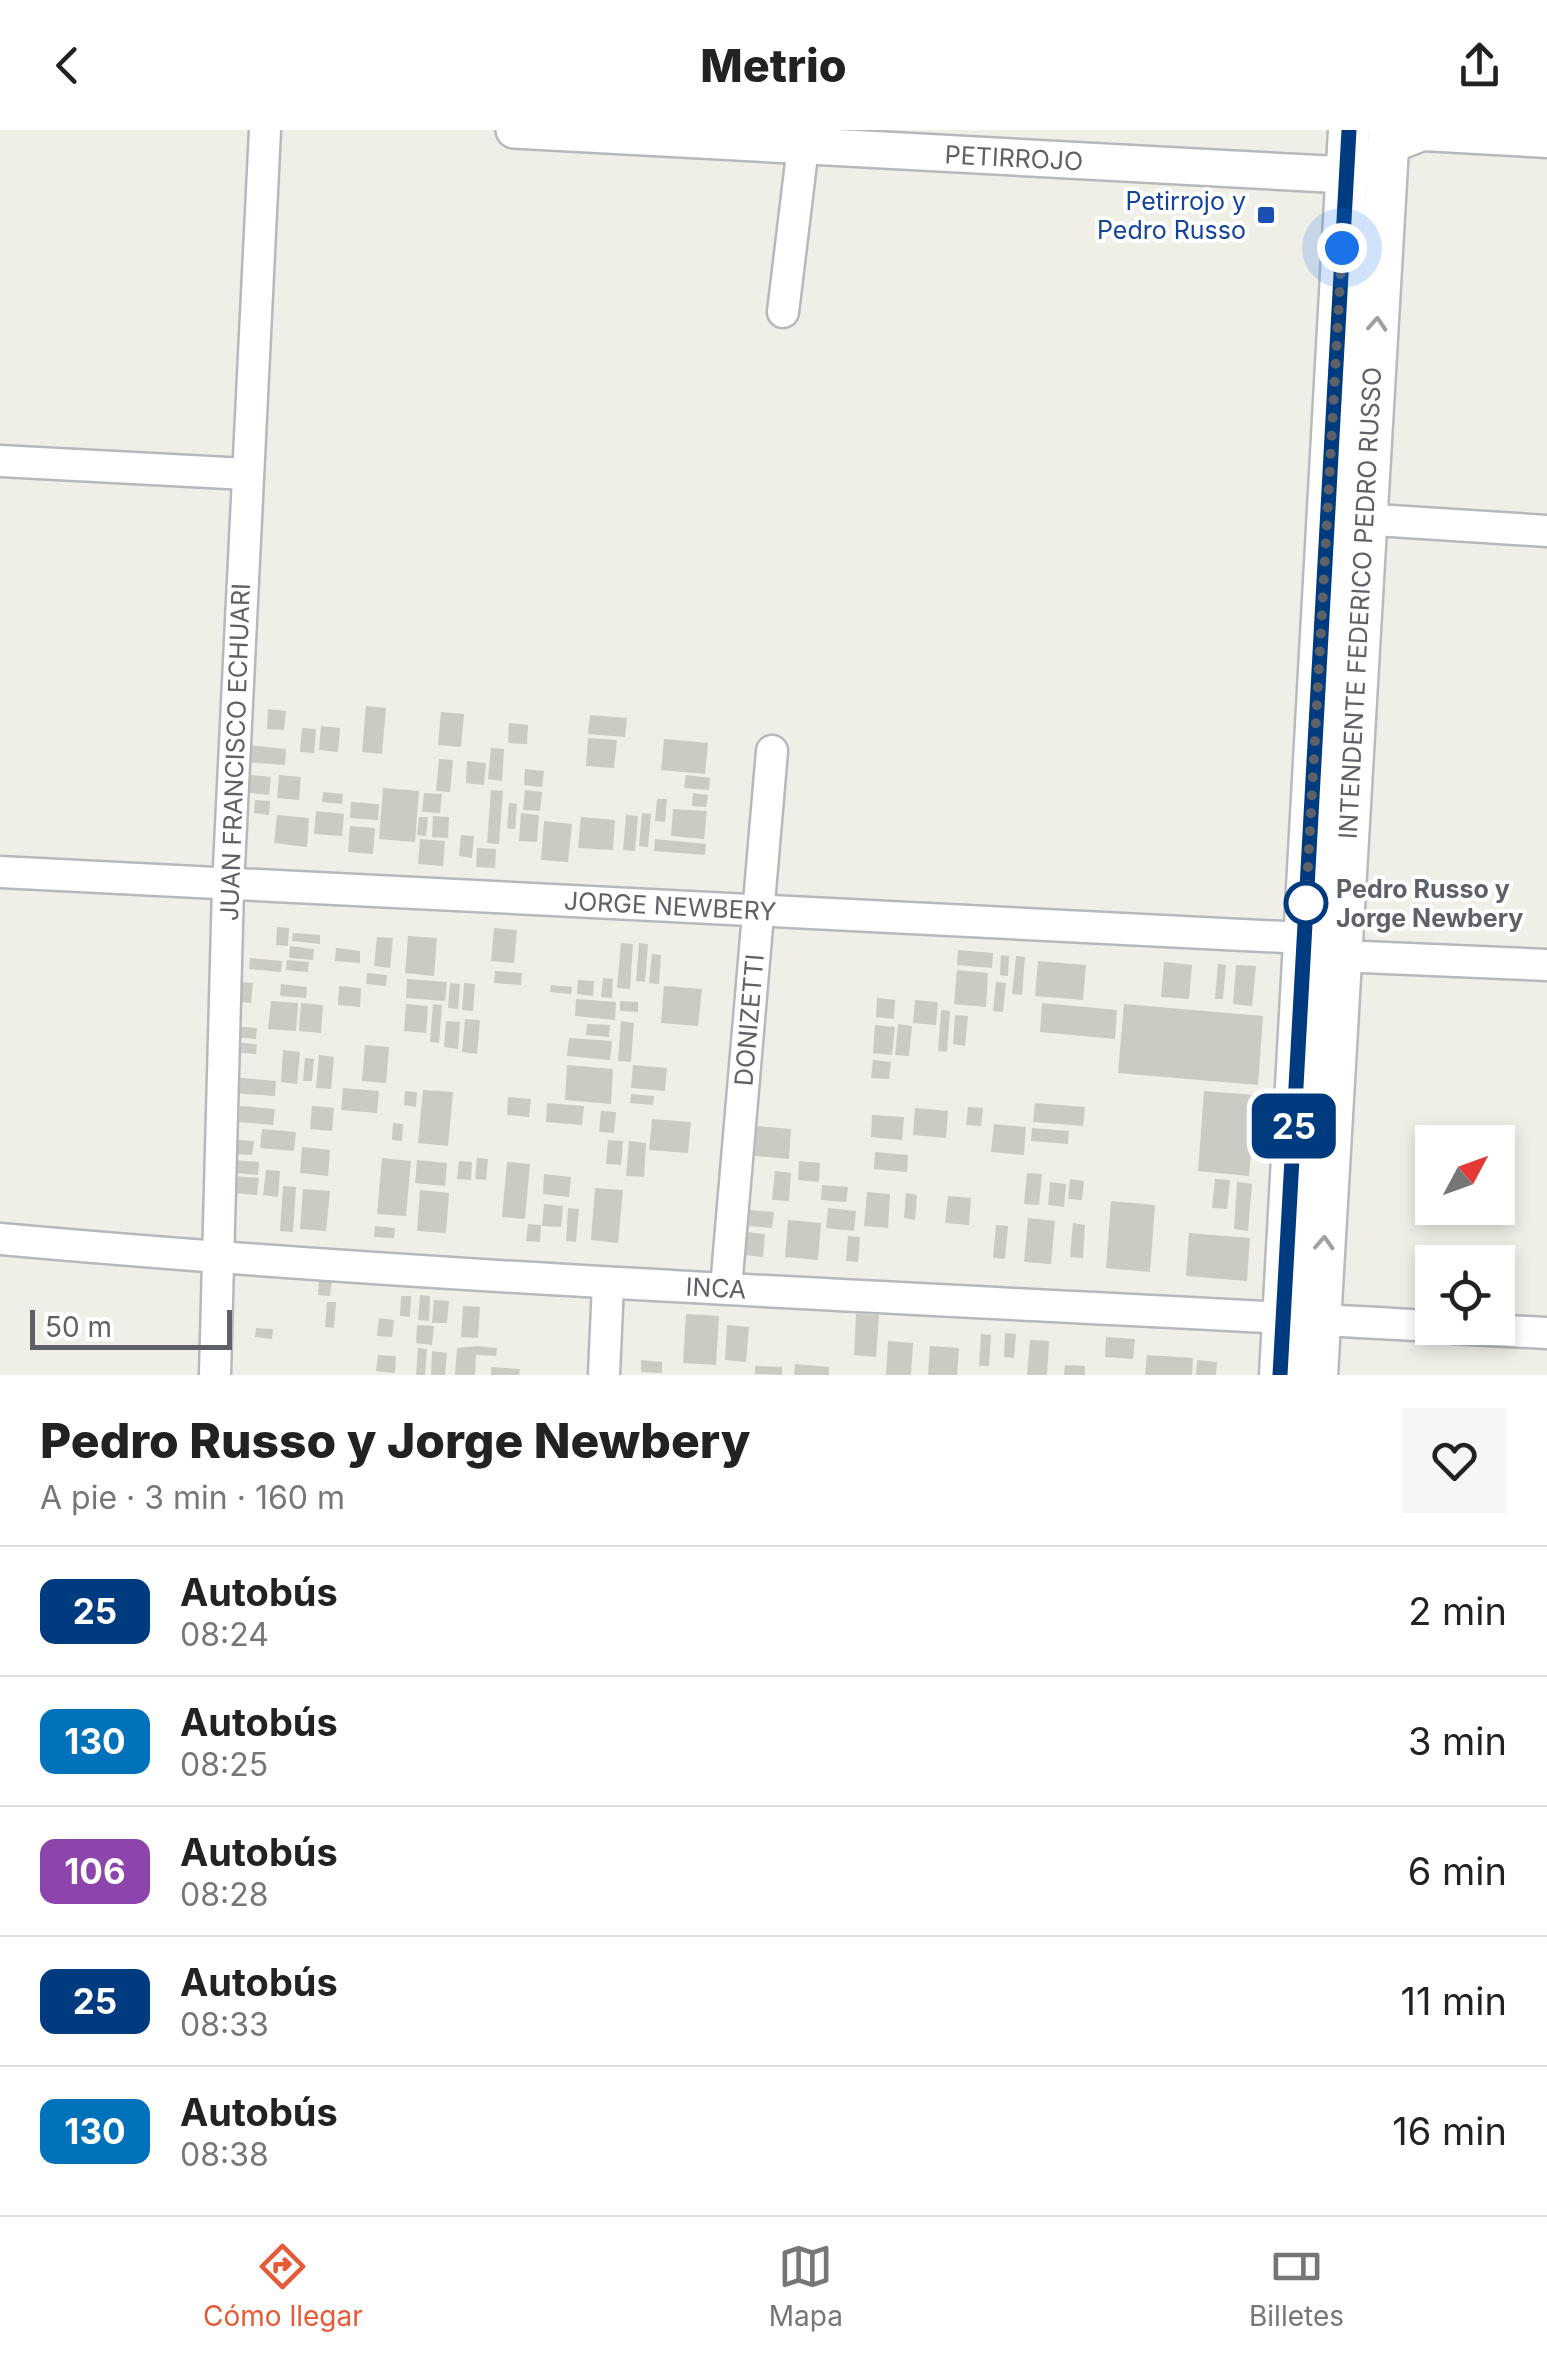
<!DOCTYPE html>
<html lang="es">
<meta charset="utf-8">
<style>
:root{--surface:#fff;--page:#f6f6f6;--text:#222;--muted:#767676;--line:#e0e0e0;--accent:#e65b37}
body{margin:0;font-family:Inter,sans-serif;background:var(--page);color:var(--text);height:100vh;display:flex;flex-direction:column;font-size:38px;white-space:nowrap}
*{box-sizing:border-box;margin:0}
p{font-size:32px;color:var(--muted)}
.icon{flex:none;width:55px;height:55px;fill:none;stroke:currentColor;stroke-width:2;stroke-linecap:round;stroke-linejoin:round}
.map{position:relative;height:1245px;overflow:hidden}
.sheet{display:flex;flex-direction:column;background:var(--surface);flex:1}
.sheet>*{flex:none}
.badge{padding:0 20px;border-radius:15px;font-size:35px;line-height:65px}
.needle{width:65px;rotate:49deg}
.buttons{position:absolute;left:1415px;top:995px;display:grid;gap:20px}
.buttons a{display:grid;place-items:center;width:100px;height:100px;border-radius:0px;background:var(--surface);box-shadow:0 5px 15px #0003;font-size:50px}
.scale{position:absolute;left:30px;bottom:25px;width:202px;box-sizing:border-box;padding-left:10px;border:5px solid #5e6167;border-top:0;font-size:28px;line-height:35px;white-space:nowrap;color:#5e6167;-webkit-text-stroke:8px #fff;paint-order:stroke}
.you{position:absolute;width:50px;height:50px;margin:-25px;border:8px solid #fff;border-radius:50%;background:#1a73e8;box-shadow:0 0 0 15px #1a73e833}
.map>.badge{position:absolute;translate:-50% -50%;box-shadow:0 0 0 5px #fff}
.round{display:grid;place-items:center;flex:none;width:105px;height:105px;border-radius:0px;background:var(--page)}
.headline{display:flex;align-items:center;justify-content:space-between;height:170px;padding:0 40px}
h1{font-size:48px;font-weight:800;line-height:75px}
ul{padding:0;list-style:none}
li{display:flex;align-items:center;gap:30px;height:130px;padding:0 40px;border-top:2px solid var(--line)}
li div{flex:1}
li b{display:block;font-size:38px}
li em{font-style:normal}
li .badge{min-width:110px;font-weight:700;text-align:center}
header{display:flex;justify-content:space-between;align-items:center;height:130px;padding:0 40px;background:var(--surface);font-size:45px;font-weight:800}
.tabs{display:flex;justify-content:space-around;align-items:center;height:140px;border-top:2px solid var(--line);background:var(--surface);font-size:28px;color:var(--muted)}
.tabs a{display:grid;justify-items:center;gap:5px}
.tabs .selected{color:var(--accent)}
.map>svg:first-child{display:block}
.building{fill:#cbcac3}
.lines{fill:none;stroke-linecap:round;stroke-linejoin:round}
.minor-casing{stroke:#b7b8bd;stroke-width:35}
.tertiary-casing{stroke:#b7b8bd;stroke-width:40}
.secondary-casing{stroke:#b8bac0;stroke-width:45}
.minor{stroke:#fff;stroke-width:30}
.tertiary{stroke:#fff;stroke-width:35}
.secondary{stroke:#fff;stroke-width:40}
.oneway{stroke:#9ea0a4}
.line-casing{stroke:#fff;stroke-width:22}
.line{stroke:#003b80;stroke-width:15}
.walk{stroke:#5e6167;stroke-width:10;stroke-dasharray:0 18}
.transit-dot{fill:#1a4fb4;stroke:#fff;stroke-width:4}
.stop-dot{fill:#fff;stroke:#003b80;stroke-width:5}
.labels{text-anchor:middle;stroke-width:8;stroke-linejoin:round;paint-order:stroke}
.street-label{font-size:25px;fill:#5e6167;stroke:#fff}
.transit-label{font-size:25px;fill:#164399;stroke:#fff;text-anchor:end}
.stop-label{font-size:25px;font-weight:bold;fill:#5e6167;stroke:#fff;text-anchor:start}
</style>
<header><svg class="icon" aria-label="back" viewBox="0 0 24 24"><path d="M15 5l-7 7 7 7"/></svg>Metrio<svg class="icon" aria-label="share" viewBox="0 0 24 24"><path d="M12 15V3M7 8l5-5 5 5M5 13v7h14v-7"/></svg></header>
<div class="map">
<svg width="1547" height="1245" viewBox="0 0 1547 1245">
<rect width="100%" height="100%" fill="#f0efe7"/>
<!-- building -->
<g class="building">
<polygon points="366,576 386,578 382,624 362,622"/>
<polygon points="268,579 286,581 284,600 267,599"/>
<polygon points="441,582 464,584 461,617 438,615"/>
<polygon points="590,585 627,588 625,607 588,604"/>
<polygon points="509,593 528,595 527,614 508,613"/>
<polygon points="321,596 340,598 338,622 319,620"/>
<polygon points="302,598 316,599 314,623 300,622"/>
<polygon points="588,608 617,610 614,638 586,636"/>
<polygon points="664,609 708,613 705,644 661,640"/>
<polygon points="246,615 286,619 285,635 245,632"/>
<polygon points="491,618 504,619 502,651 488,649"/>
<polygon points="439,629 453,630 450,662 436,661"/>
<polygon points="467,631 486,633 484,655 466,653"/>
<polygon points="525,639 544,641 542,657 524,655"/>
<polygon points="242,644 271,647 269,665 241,662"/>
<polygon points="279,645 301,647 299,670 277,668"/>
<polygon points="686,645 710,648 709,660 684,658"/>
<polygon points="383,658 419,661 415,712 379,709"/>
<polygon points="491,660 503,661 499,714 487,713"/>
<polygon points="525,660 542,662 540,681 523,680"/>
<polygon points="323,662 343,664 342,674 322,672"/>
<polygon points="424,663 442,664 440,683 422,682"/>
<polygon points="693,663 708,665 706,677 692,676"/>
<polygon points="657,669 667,669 665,692 655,691"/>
<polygon points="255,670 270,671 269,685 254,683"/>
<polygon points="351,672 379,674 378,690 350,688"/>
<polygon points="509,673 517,674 515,699 507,698"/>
<polygon points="673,679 707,681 704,709 671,706"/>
<polygon points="316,681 344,684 342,706 314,704"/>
<polygon points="521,683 539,685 537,712 519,711"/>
<polygon points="642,683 651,684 648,717 639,716"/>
<polygon points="277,685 309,688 307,717 274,713"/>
<polygon points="626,685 638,686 635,721 623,720"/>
<polygon points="433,686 449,687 448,708 432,707"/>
<polygon points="419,687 428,687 426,706 417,705"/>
<polygon points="581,687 615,690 613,720 578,718"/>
<polygon points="544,691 572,694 568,732 541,730"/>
<polygon points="350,696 375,698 373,724 348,722"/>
<polygon points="461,705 474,706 472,728 459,726"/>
<polygon points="420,709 445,711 443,736 418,734"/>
<polygon points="655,709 706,714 705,725 654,721"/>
<polygon points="477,718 496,719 495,738 476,737"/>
<polygon points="277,797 289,798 288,816 276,815"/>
<polygon points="494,798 517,800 514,833 491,831"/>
<polygon points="293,803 320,805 320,814 292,811"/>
<polygon points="408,806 437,808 434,846 405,843"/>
<polygon points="377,807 393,808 390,838 374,836"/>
<polygon points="621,813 633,814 630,859 617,858"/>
<polygon points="639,813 648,814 645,852 636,851"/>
<polygon points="290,816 314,819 313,830 289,828"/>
<polygon points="336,818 360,821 360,833 335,831"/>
<polygon points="958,820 993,823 992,838 957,835"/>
<polygon points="652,824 661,825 659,854 649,853"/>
<polygon points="1001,825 1009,826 1008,846 1000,845"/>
<polygon points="1016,826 1025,827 1022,865 1012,864"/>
<polygon points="250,828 282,831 281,842 249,839"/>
<polygon points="287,830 309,832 308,842 286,840"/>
<polygon points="1038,831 1086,835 1083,870 1035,866"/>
<polygon points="1164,832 1192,835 1189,869 1161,867"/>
<polygon points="1218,834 1226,835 1223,869 1215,869"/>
<polygon points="1236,835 1256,836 1252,876 1233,874"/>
<polygon points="957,840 988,843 986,877 954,874"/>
<polygon points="495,841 522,843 521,855 494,853"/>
<polygon points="367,843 387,845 386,856 366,854"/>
<polygon points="603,848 613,849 612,868 601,867"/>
<polygon points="407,849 447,852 445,871 406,868"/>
<polygon points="578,850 594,851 593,866 577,864"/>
<polygon points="233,851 253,853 251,873 232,871"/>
<polygon points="996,852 1006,853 1003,882 993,881"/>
<polygon points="450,853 460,854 458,879 448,878"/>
<polygon points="464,853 475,854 473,881 462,880"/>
<polygon points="281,854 307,857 306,868 280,866"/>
<polygon points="551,855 572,857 571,864 550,862"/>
<polygon points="339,856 361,858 360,877 338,875"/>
<polygon points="664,856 702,859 698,896 661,893"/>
<polygon points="877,868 895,870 894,889 876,887"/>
<polygon points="576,869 616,872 615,890 575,886"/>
<polygon points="915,870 938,872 936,895 913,893"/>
<polygon points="271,871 298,873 296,901 268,899"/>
<polygon points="620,871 638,872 638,882 620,881"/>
<polygon points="301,873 323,875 321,903 299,901"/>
<polygon points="1042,873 1117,880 1115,909 1040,902"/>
<polygon points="406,874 428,876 426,903 404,901"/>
<polygon points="433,874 442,875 439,913 430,912"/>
<polygon points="1124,874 1263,886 1258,955 1118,943"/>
<polygon points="941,880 950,881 947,922 938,921"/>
<polygon points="955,885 968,886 965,916 953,914"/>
<polygon points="465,889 480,890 477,924 462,922"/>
<polygon points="446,891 460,892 458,919 444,917"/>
<polygon points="621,891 634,893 631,932 618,931"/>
<polygon points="587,894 610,895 609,907 586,905"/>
<polygon points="898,894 912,896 909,926 895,925"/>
<polygon points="875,895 895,897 892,925 873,923"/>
<polygon points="233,896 257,898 256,909 232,907"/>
<polygon points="569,908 612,911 610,930 567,926"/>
<polygon points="230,912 257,914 256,924 229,922"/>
<polygon points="365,915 389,917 386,953 362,951"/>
<polygon points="283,920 300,922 297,954 281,952"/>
<polygon points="319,925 334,927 331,959 316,958"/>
<polygon points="305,928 314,929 312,951 303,951"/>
<polygon points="873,930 891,932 889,949 871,948"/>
<polygon points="567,935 613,939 611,974 565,970"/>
<polygon points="633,935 667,938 665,961 631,958"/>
<polygon points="233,947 276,951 275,966 232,963"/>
<polygon points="343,958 379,961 377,983 341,980"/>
<polygon points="423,960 453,962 448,1016 418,1013"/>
<polygon points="405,961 417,962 416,977 404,975"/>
<polygon points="1204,961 1256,965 1249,1046 1198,1041"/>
<polygon points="631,964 654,966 653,975 630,973"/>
<polygon points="508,967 531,969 529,987 507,985"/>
<polygon points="547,973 584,976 582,995 546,992"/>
<polygon points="1035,973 1085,977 1083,996 1033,992"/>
<polygon points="240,976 275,979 273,995 239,992"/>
<polygon points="312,976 334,978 332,1001 310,999"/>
<polygon points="968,977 983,978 981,996 966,995"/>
<polygon points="915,978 948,981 946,1008 913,1005"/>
<polygon points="601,981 616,982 614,1003 599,1002"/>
<polygon points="872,985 904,987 902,1010 871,1007"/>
<polygon points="652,989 691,992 688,1023 649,1020"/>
<polygon points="393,993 403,994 402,1011 392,1010"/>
<polygon points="994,994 1026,997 1024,1025 991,1022"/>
<polygon points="757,996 791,999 789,1029 755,1026"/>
<polygon points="1032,998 1069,1001 1068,1014 1031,1011"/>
<polygon points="262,999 296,1002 294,1021 260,1018"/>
<polygon points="238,1010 254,1011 252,1025 237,1024"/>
<polygon points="608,1010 623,1011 621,1035 606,1034"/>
<polygon points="629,1011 646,1013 644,1047 626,1046"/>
<polygon points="302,1017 330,1020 328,1046 300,1043"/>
<polygon points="875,1022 908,1025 907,1042 874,1039"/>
<polygon points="382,1028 411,1031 406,1086 377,1084"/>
<polygon points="477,1028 488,1029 486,1050 475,1049"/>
<polygon points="234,1030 259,1032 258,1045 233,1043"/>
<polygon points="417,1030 447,1033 445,1056 415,1053"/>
<polygon points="459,1031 472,1032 471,1050 457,1049"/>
<polygon points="799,1031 820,1033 819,1052 798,1050"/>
<polygon points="507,1032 530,1034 525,1089 502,1087"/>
<polygon points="266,1040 280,1041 278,1067 263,1065"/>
<polygon points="775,1041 791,1043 789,1071 772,1070"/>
<polygon points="1027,1043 1042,1044 1039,1075 1024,1074"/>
<polygon points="544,1044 571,1047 569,1067 543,1064"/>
<polygon points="234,1046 259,1048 257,1065 232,1063"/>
<polygon points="1070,1049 1084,1051 1082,1070 1068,1069"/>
<polygon points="1215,1049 1230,1050 1227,1079 1212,1078"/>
<polygon points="1050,1052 1066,1054 1064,1077 1048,1075"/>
<polygon points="1237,1052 1252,1054 1248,1101 1234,1099"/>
<polygon points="822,1055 848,1057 846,1072 821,1070"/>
<polygon points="283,1056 296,1057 293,1102 280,1101"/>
<polygon points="595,1058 623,1060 618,1113 591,1110"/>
<polygon points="303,1059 330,1061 326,1101 300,1099"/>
<polygon points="420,1060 449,1063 446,1103 417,1101"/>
<polygon points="867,1062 890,1064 888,1098 864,1096"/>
<polygon points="906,1063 917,1065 915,1090 904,1088"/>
<polygon points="948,1066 971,1068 969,1095 945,1093"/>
<polygon points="1111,1071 1155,1075 1150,1142 1106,1138"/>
<polygon points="544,1074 563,1076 561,1097 542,1096"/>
<polygon points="568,1078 579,1079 576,1112 566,1111"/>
<polygon points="828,1078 856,1081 854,1101 826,1098"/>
<polygon points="750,1080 774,1082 772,1098 749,1096"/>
<polygon points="1028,1088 1055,1091 1051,1134 1024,1132"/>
<polygon points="788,1090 821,1093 818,1130 785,1127"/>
<polygon points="1073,1093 1085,1095 1083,1128 1070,1127"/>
<polygon points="528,1094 541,1095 540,1112 526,1111"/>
<polygon points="996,1095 1008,1096 1005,1129 993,1128"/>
<polygon points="375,1096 395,1098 394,1108 374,1107"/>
<polygon points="746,1102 765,1104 763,1127 745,1125"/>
<polygon points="1189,1103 1250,1108 1247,1151 1186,1146"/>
<polygon points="848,1106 860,1107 858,1132 846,1131"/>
<polygon points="319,1147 332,1149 330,1166 318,1165"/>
<polygon points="420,1165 430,1166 429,1191 418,1190"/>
<polygon points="401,1166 411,1166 410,1187 400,1186"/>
<polygon points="434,1170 449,1171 447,1193 432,1193"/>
<polygon points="327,1172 336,1172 334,1198 325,1197"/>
<polygon points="463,1176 480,1177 478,1208 461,1207"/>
<polygon points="686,1184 719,1186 716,1235 683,1233"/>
<polygon points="856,1184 879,1185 876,1227 854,1225"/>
<polygon points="379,1188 394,1190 392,1207 377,1206"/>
<polygon points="417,1195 434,1196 432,1215 416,1213"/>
<polygon points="727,1195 749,1197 746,1232 725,1230"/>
<polygon points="256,1198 273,1199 272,1209 255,1207"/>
<polygon points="1005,1203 1016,1204 1014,1228 1004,1227"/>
<polygon points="981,1204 991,1205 989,1236 979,1236"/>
<polygon points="1106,1207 1135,1209 1133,1229 1105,1227"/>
<polygon points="1030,1210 1049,1211 1047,1245 1027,1245"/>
<polygon points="888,1211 913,1213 911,1245 886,1245"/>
<polygon points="477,1216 497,1218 496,1226 476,1225 475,1245 455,1245 457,1218"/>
<polygon points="930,1216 959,1218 957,1245 928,1245"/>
<polygon points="418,1218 427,1219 425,1245 416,1245"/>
<polygon points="432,1221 447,1223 445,1245 431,1245"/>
<polygon points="378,1225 396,1226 395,1243 376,1241"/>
<polygon points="1147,1225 1193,1228 1192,1245 1145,1245"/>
<polygon points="641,1230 662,1232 662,1243 641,1242"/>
<polygon points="1197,1230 1217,1232 1216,1245 1196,1245"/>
<polygon points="795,1234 829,1237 829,1245 794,1245"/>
<polygon points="1065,1235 1085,1236 1085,1245 1064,1245"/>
<polygon points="755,1236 782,1237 782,1245 755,1244"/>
<polygon points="491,1237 520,1239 519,1245 491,1245"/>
</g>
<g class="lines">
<!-- minor casing -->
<g class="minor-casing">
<g id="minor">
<polyline points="1389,18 1423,5 1547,12"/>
<polyline points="783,182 805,0"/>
<polyline points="0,331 247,344"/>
<polyline points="1345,388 1547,401"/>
<polyline points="0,742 1323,809"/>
<polyline points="1339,826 1547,835"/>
<path d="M0,1109C477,1152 955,1169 1432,1196"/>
<polyline points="726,1158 772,621"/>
<polyline points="1451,1198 1547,1203"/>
<polyline points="215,1245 228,757 265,0"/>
<polyline points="604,1245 608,1154"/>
</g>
</g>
<!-- tertiary casing -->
<g class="tertiary-casing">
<polyline id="tertiary" points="514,0 1327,44 1346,41 1370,28"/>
</g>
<!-- secondary casing -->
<g class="secondary-casing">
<g id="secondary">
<polyline points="1280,1245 1349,0"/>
<polyline points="1317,1245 1389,0"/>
</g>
</g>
<!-- minor -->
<use href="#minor" class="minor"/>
<!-- tertiary -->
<use href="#tertiary" class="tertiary"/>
<!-- secondary -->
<use href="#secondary" class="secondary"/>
</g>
<!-- one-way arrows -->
<defs><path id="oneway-chevron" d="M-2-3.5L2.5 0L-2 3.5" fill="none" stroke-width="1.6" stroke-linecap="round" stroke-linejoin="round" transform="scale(2.5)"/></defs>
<g class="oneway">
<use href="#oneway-chevron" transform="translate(1377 194) rotate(-86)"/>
<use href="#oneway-chevron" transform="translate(1324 1113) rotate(-87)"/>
</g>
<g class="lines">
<!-- line casing -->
<g class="line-casing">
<polyline id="line" points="1280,1245 1349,0"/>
</g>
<!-- line -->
<use href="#line" class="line"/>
<!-- walk -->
<polyline class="walk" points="1306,773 1342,118"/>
</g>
<!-- markers -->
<rect class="transit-dot" x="1256" y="75" width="20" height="20" rx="5"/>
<circle class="stop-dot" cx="1306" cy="773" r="20"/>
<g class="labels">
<!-- street labels -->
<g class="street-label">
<text transform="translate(1014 28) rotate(3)" y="9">PETIRROJO</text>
<text transform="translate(1360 473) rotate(-87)" y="9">INTENDENTE FEDERICO PEDRO RUSSO</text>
<text transform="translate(235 622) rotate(-88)" y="9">JUAN FRANCISCO ECHUARI</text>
<text transform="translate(670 776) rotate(3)" y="9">JORGE NEWBERY</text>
<text transform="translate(749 890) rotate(-85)" y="9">DONIZETTI</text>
<text transform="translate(716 1158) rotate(3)" y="9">INCA</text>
</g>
<!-- transit labels -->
<g class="transit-label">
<text x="1246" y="80">Petirrojo y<tspan x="1246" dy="29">Pedro Russo</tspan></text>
</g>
<!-- stop labels -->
<g class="stop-label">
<text x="1336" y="768">Pedro Russo y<tspan x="1336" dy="29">Jorge Newbery</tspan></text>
</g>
</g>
</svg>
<div class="buttons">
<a><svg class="needle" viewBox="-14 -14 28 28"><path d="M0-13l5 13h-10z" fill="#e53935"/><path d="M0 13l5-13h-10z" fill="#767676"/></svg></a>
<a><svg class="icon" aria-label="locate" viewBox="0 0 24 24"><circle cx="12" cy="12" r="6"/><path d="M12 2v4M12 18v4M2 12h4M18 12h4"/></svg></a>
</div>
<div class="scale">50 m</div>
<div class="you" style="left:1342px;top:118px"></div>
<b class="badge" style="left:1294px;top:996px;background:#003b80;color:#fff">25</b>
</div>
<section class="sheet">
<div class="headline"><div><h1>Pedro Russo y Jorge Newbery</h1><p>A pie · 3 min · 160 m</p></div><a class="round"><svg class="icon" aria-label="heart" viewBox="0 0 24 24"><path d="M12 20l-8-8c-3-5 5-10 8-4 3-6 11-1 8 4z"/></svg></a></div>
<ul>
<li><span class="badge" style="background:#003b80;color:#fff">25</span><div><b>Autobús</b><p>08:24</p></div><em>2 min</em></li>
<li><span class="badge" style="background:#0072bc;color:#fff">130</span><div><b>Autobús</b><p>08:25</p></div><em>3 min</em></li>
<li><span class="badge" style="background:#8e44ad;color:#fff">106</span><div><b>Autobús</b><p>08:28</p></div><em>6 min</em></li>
<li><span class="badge" style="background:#003b80;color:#fff">25</span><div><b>Autobús</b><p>08:33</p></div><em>11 min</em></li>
<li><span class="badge" style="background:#0072bc;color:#fff">130</span><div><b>Autobús</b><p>08:38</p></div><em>16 min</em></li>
</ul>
</section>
<nav class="tabs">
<a class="selected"><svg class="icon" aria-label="directions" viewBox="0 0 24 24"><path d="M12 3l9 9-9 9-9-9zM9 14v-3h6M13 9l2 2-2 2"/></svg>Cómo llegar</a>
<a><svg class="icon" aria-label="map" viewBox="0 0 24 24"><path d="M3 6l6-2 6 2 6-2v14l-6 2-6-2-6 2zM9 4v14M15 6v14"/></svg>Mapa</a>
<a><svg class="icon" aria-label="tickets" viewBox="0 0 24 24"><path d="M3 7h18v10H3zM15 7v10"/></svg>Billetes</a>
</nav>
